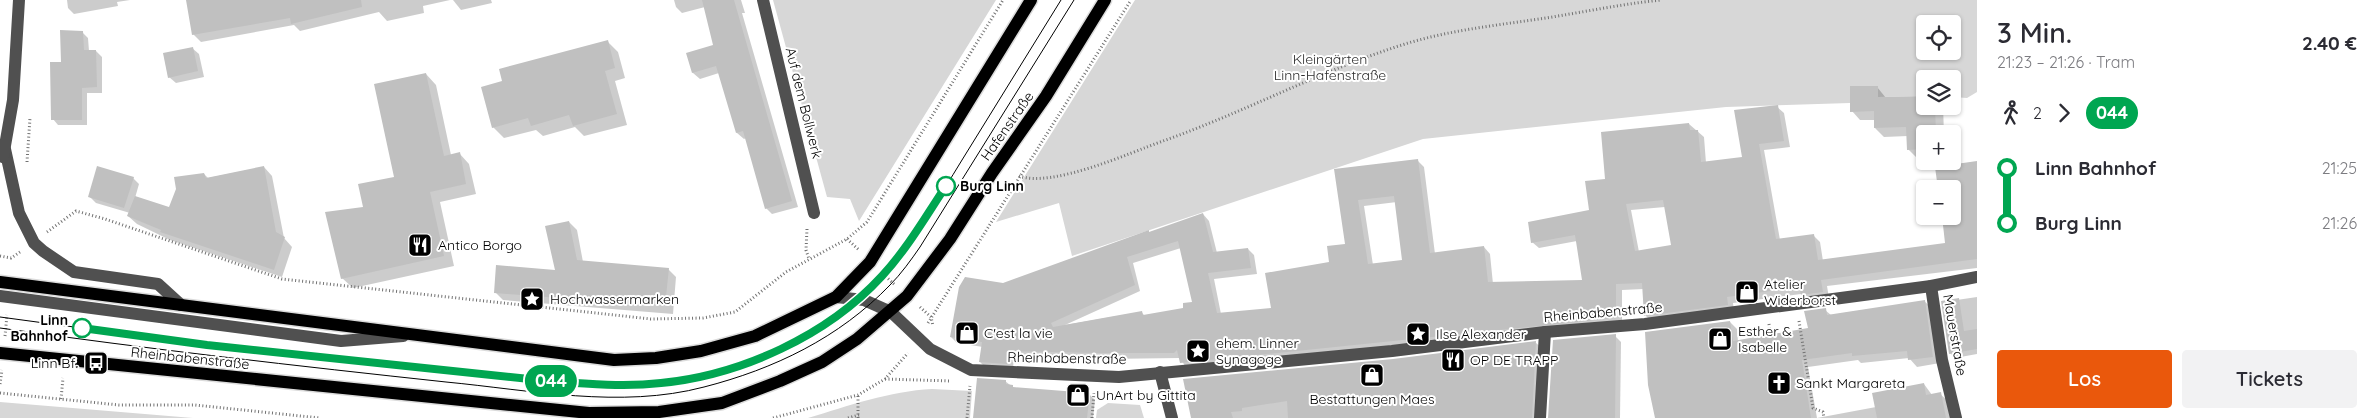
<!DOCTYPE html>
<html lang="de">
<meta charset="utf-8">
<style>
:root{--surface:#fff;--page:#f2f2f3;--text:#2b2b33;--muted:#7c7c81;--accent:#ea580c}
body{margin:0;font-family:Quicksand,sans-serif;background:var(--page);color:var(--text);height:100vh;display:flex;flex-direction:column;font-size:19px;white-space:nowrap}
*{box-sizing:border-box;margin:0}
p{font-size:16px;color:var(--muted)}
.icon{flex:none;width:28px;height:28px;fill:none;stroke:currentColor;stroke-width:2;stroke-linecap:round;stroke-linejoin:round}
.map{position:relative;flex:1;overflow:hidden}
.details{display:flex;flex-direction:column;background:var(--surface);width:400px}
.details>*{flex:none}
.badge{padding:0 10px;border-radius:16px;font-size:18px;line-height:32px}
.fabs{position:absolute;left:1916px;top:15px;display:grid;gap:10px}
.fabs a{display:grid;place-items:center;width:45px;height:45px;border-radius:5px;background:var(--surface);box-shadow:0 1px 4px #0004;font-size:25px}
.map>.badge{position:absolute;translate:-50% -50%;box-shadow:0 0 0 2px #fff}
.legs{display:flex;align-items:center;gap:8px;height:55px;padding:0 20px;font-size:16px}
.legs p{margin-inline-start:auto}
.overview{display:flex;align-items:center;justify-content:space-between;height:85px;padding:0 20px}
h1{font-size:28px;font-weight:600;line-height:38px}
.button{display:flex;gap:10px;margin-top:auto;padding:10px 20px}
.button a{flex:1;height:58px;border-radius:5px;background:var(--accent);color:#fff;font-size:20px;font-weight:600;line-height:58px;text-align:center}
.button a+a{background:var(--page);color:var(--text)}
ul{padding:0 20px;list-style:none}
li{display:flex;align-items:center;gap:18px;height:55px;font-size:19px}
li i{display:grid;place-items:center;width:8px;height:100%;margin:0 6px;background:currentColor}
li i::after{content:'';width:12px;height:12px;margin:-6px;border:4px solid;border-radius:50%;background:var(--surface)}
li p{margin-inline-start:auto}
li:first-child i{background:linear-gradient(#0000 50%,currentColor 0)}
li:last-child i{background:linear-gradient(currentColor 50%,#0000 0)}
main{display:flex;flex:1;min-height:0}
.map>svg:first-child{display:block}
.green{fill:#d7d7d7;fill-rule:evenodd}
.shadow{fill:#0003;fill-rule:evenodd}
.building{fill:#c0c0c0;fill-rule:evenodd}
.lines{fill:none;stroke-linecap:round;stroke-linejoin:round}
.major-casing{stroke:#dbdbdb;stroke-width:15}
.path{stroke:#727272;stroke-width:3;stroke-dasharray:1 2.5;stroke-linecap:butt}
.minor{stroke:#505050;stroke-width:12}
.major{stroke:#000;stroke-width:12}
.tram{stroke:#000;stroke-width:1}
.line-1-casing{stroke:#fff;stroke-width:11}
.line-1{stroke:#00a651;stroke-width:8}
.stop-1-dot{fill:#fff;stroke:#00a651;stroke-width:2.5}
.labels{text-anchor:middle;stroke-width:4;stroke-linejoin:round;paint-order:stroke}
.park-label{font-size:14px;fill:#2e2e2e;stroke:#fff}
.street-label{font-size:14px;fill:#000;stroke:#fff}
.stop-label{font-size:14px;font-weight:bold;fill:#000;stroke:#fff;text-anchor:start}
.poi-label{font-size:14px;fill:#000;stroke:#fff;text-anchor:start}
</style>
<main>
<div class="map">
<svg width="1977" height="418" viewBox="0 0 1977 418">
<rect width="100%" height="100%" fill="#fff"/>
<!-- green -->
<g class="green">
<polygon points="773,0 996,0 859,221 850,199 827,197"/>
<path d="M1135,0H1977V92L1967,98L1953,97L1952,79H1925V96L1878,97V86H1850V103L1726,107L1423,139L1072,256L1059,203L996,222ZM1925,24H1952V51H1925Z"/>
<path d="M932,389L972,391L970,418H808C848,406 890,391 932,389Z"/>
<polygon points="0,402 193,418 0,418"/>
<polygon points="1108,403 1140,405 1144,418 1096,418 1097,410"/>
</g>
<!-- shadow -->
<g class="shadow">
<polygon points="67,0 130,0 117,2 118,6 74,14 68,8"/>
<polygon points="187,0 450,0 423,6 424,13 387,21 379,12 300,31 294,25 201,42 193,34"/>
<polygon points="453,0 491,0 492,3 461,10"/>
<polygon points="674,0 741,0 745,13 742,13 798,207 772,214 766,208 746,138 744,139 737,133 719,73 700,79 693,73 687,54 715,46 705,7 682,13 676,7"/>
<polygon points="82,32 88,38 89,51 96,51 102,57 102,93 87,93 87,125 58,125 53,119 63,64"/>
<polygon points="607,41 618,52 625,78 615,81 627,125 584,136 575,127 543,136 536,130 504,138 493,127 504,81"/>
<polygon points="192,48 199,54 204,77 176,83 169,77"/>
<polygon points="426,74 436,85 451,155 459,153 469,164 476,194 440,202 454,266 353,288 342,278 364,208 395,178"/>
<polygon points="1877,87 1886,98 1925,97 1925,106 1943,106 1944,134 1925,134 1925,158 1917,158 1908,149 1908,136 1884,137 1875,128 1875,120 1860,120 1852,111"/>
<path d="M1777,107L1784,113L1790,147L1764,150L1780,240L1813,235L1820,242L1823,261L1947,244L1952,216L1977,164V268L1827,286L1829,298L1808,301L1801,294L1733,303L1734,311L1652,322L1645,315L1644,289L1622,290V324L1187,369L1180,358L1105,359L1014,356L1013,369L986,368L980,362L983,347L957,343L951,337L1003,285L1148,231L1150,233L1203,214L1209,221L1217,253L1248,249L1254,255L1257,274L1214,279L1221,314L1273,309L1330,263L1347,245L1336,170L1418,161L1424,167L1435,254L1484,247L1490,254L1493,284L1583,281L1577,241L1539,248L1532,242L1591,211L1607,180L1689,124L1704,137L1706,163L1743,159ZM1397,202L1404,262L1373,265L1364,206ZM1665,207L1673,246L1639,252L1631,210ZM1181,248L1193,303L1184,309L1145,316L1141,312L1065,325L1140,291L1133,263Z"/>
<polygon points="264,167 272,176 284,238 292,247 282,277 170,240 137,224 128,216 130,213 96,203 89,196 133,178 139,184 135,198 169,208 204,174 208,178"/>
<polygon points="569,222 577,230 583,262 668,269 676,277 673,314 503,300 495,292 556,272"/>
<polygon points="1977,297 1977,354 1955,358 1950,353 1943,302"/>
<polygon points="1924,301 1932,308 1940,363 1917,367 1909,358 1861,363 1858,360 1808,367 1817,418 1656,418 1730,322 1737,329 1738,342 1809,329 1825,310 1831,315"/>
<polygon points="1615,336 1621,342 1620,418 1549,418"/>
<polygon points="1536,343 1542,348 1538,418 1192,418 1393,360"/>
<polygon points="1005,381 1015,389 1089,394 1095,400 1093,418 974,418"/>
<polygon points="1924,384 1932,395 1940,394 1948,401 1951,418 1817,418 1876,407"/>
</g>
<!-- building -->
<g class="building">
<polygon points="186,0 361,0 362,7 291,24 290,18 192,35"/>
<polygon points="702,0 734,0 792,201 765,209 743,131 736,133 716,66 692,73 686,53 713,45"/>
<polygon points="60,30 83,31 84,50 96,50 97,87 82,88 82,120 51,120 50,62 61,62"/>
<polygon points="608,40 615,68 605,71 617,114 573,126 569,115 531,126 528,118 492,128 481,87 502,81 499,69"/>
<polygon points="193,47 198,71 168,78 163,53"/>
<polygon points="426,73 444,156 460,152 466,184 430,192 444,256 341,279 325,212 363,207 358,184 394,177 374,84"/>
<polygon points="1850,86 1878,86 1878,97 1925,96 1925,106 1935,106 1936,134 1925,134 1925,149 1907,150 1906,127 1874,128 1874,111 1850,112"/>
<path d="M1778,105L1784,141L1759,144L1776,239L1814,234L1818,260L1945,243L1942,216H1952V189H1938L1935,167L1977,161V259L1821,280L1823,292L1801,295L1799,287L1727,297L1728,305L1644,316L1642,283L1616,284V318L1180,363L1177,350L1174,353H1098L1008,351L1007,364L979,362L982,342L950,337L959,287L965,277L1003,283L1149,230V232L1203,213L1213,252L1248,248L1251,268L1208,273L1217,313L1271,308L1265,273L1329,262L1327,246L1345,244L1334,169L1418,159L1430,253L1484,246L1488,282L1582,280L1575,235L1531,243L1528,222L1589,210L1585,181L1605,179L1601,132L1689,123L1690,130H1698L1701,162L1742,157L1734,110ZM1394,196L1402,260L1368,264L1358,200ZM1663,200L1671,245L1635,251L1626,204ZM1178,241L1192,302L1183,303V308L1143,315L1142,311L1053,327L1051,323L1135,285L1127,257Z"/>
<polygon points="97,166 134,177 124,208 88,197"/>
<polygon points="264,166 276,232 285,237 274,270 160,232 161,230 127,216 135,196 169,207 176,189 174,177 204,173 206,178"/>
<polygon points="569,221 577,260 669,268 665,306 494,293 496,265 555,270 545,226"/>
<polygon points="1959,298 1964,331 1977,329 1977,349 1949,354 1941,301"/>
<polygon points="1925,300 1933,357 1908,360 1907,351 1852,356 1852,353 1802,360 1811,418 1655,418 1648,385 1645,332 1730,321 1733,341 1808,328 1804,311 1826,308 1827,315"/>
<polygon points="1616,334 1615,418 1548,418 1553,340"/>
<polygon points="1536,341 1532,418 1288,418 1287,401 1242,408 1242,411 1231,412 1233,418 1191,418 1183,379 1393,359"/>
<polygon points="977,378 1006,380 1006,384 1013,385 1013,387 1090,393 1087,418 973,418"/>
<polygon points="1924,383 1926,395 1941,392 1946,418 1877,418 1872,393"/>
</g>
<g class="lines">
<!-- major casing -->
<g class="major-casing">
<g id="major">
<polyline points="0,282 614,360 656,358 701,351 755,336 836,297 870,262 1031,0"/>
<polyline points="0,353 589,413 659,412 722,403 780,381 822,362 857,339 907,296 950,239 992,173 1046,96 1105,0"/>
</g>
</g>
<!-- path -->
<g class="path">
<polyline points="27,162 30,118"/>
<path d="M1019,176C1053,188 1129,153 1163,141C1245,112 1322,70 1405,44C1450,30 1499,25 1546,18C1584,12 1622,4 1661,0"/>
<polyline points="807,229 806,250 809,259"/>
<polyline points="47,232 76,211 105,219 282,279 651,319 703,318 735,312 786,272 847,239 867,222 1003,0"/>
<polyline points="847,239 859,250"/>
<polyline points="0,256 11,258 20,252"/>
<polyline points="883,274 895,285"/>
<polyline points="920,307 931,317 933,326"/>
<polyline points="1799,321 1813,408 1823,412 1824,418"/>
<polyline points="928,323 1131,0"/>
<polyline points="1769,324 1770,335"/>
<polyline points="5,336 7,315"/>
<polyline points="885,379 951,381"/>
<polyline points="0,384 2,370"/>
<polyline points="0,393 119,405 195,405 320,418"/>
<polyline points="61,399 63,378"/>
<polyline points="773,418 858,395 885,379 908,353"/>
<polyline points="848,418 859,415"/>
<polyline points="858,418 858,395"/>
<polyline points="967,418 970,386"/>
<polyline points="1092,418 1094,393"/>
</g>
<!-- minor -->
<g class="minor">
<polyline points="763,0 814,213"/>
<polyline points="5,149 19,213 34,243 43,251 74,272 158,284 181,305"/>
<polyline points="3,157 13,100 19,0"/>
<polyline points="1931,286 1942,360 1956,418"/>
<polyline points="0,296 341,341 403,336"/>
<polyline points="836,297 864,300 891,312 930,349 971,370 1119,377 1392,351 1545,332 1645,324 1931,286 1977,277"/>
<polyline points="1160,372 1172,418"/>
<polyline points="1540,418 1545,332"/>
</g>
<!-- major -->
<use href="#major" class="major"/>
<!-- tram -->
<g class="tram">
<path d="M0,317L207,345L558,382C592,384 625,386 660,383C738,376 830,334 883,276C914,241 938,199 962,160C995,107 1028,53 1061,0"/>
<path d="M0,328C148,349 297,366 446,382C530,390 621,409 704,387C774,369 839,338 890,285C901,274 911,260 920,247L1074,0"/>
</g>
</g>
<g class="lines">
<!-- line-1 casing -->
<g class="line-1-casing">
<path id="line-1" d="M82,328L207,345L558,382C592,384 626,387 661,383C741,375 827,336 882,276C907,249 926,216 946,186"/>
</g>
<!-- line-1 -->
<use href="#line-1" class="line-1"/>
</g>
<!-- icons -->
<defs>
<g id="restaurant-square" transform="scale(1.25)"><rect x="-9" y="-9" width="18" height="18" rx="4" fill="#000" stroke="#fff"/><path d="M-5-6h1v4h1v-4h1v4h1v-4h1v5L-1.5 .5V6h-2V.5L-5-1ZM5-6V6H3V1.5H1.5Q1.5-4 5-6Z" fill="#fff"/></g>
<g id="shop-square" transform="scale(1.25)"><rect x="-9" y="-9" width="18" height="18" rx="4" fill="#000" stroke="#fff"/><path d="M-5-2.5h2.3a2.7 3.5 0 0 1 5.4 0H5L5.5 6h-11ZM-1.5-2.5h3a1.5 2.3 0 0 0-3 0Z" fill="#fff"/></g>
<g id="sight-square" transform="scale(1.25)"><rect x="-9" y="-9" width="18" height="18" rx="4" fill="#000" stroke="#fff"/><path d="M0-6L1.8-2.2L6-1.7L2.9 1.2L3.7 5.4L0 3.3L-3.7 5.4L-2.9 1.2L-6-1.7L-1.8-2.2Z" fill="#fff"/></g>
<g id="bus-square" transform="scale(1.25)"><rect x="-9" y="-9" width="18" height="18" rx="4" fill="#000" stroke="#fff"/><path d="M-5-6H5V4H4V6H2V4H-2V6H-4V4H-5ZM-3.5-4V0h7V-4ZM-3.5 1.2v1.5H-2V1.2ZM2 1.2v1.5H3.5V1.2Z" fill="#fff"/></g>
<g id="church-square" transform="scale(1.25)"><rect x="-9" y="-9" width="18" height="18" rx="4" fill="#000" stroke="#fff"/><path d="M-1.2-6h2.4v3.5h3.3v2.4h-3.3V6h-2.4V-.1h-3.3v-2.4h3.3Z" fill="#fff"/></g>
</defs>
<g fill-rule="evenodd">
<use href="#restaurant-square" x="420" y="245"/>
<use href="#shop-square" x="1747" y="292"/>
<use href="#sight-square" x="532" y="299"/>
<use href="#shop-square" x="967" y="333"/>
<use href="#sight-square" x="1418" y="334"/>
<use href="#shop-square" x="1720" y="339"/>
<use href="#sight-square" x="1198" y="351"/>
<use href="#restaurant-square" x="1453" y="360"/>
<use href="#bus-square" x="96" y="363"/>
<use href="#shop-square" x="1372" y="375"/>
<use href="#church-square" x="1779" y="383"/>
<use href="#shop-square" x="1078" y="395"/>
</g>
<!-- markers -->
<g class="stop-1-dot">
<circle cx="946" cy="186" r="9"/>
<circle cx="82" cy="328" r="9"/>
</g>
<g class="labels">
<!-- park labels -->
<g class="park-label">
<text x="1330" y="64">Kleingärten<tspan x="1330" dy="16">Linn-Hafenstraße</tspan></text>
</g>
<!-- street labels -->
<g class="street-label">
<text transform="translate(804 103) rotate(76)" y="5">Auf dem Bollwerk</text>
<text transform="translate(1007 126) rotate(-55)" y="5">Hafenstraße</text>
<text transform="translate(1603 312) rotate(-5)" y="5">Rheinbabenstraße</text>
<text transform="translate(1955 335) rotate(80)" y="5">Mauerstraße</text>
<text transform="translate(190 358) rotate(6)" y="5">Rheinbabenstraße</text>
<text transform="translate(1067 358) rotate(1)" y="5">Rheinbabenstraße</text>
</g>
<!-- stop labels -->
<g class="stop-label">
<text x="960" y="191">Burg Linn</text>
<text x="68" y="325" text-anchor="end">Linn<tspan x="68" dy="16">Bahnhof</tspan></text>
</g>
<!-- poi labels -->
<g class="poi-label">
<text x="438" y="250">Antico Borgo</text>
<text x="1764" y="289">Atelier<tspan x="1764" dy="16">Widerborst</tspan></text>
<text x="550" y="304">Hochwassermarken</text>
<text x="1738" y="336">Esther &amp;<tspan x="1738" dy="16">Isabelle</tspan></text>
<text x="984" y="338">C'est la vie</text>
<text x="1436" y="339">Ilse Alexander</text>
<text x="1216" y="348">ehem. Linner<tspan x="1216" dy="16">Synagoge</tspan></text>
<text x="1470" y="365">OP DE TRAPP</text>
<text x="78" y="368" text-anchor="end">Linn Bf.</text>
<text x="1796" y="388">Sankt Margareta</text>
<text x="1096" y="400">UnArt by Gittita</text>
<text x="1372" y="404" text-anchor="middle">Bestattungen Maes</text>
</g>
</g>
</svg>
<div class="fabs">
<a><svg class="icon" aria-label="locate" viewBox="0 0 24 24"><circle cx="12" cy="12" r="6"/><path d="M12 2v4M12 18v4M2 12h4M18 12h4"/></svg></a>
<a><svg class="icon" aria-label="layers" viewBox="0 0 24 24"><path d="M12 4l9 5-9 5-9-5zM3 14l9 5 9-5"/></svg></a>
<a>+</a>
<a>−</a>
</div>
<b class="badge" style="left:551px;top:381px;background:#00a651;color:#fff">044</b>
</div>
<section class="details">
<div class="overview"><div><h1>3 Min.</h1><p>21:23 – 21:26 · Tram</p></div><b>2.40 €</b></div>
<div class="legs"><svg class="icon" aria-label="walk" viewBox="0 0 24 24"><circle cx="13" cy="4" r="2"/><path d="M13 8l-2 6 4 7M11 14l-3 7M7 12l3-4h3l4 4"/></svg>2<svg class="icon" aria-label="forward" viewBox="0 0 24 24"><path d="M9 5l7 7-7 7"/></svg><b class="badge" style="background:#00a651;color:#fff">044</b></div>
<ul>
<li><i style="color:#00a651"></i><b>Linn Bahnhof</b><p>21:25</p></li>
<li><i style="color:#00a651"></i><b>Burg Linn</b><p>21:26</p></li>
</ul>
<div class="button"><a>Los</a><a>Tickets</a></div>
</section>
</main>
